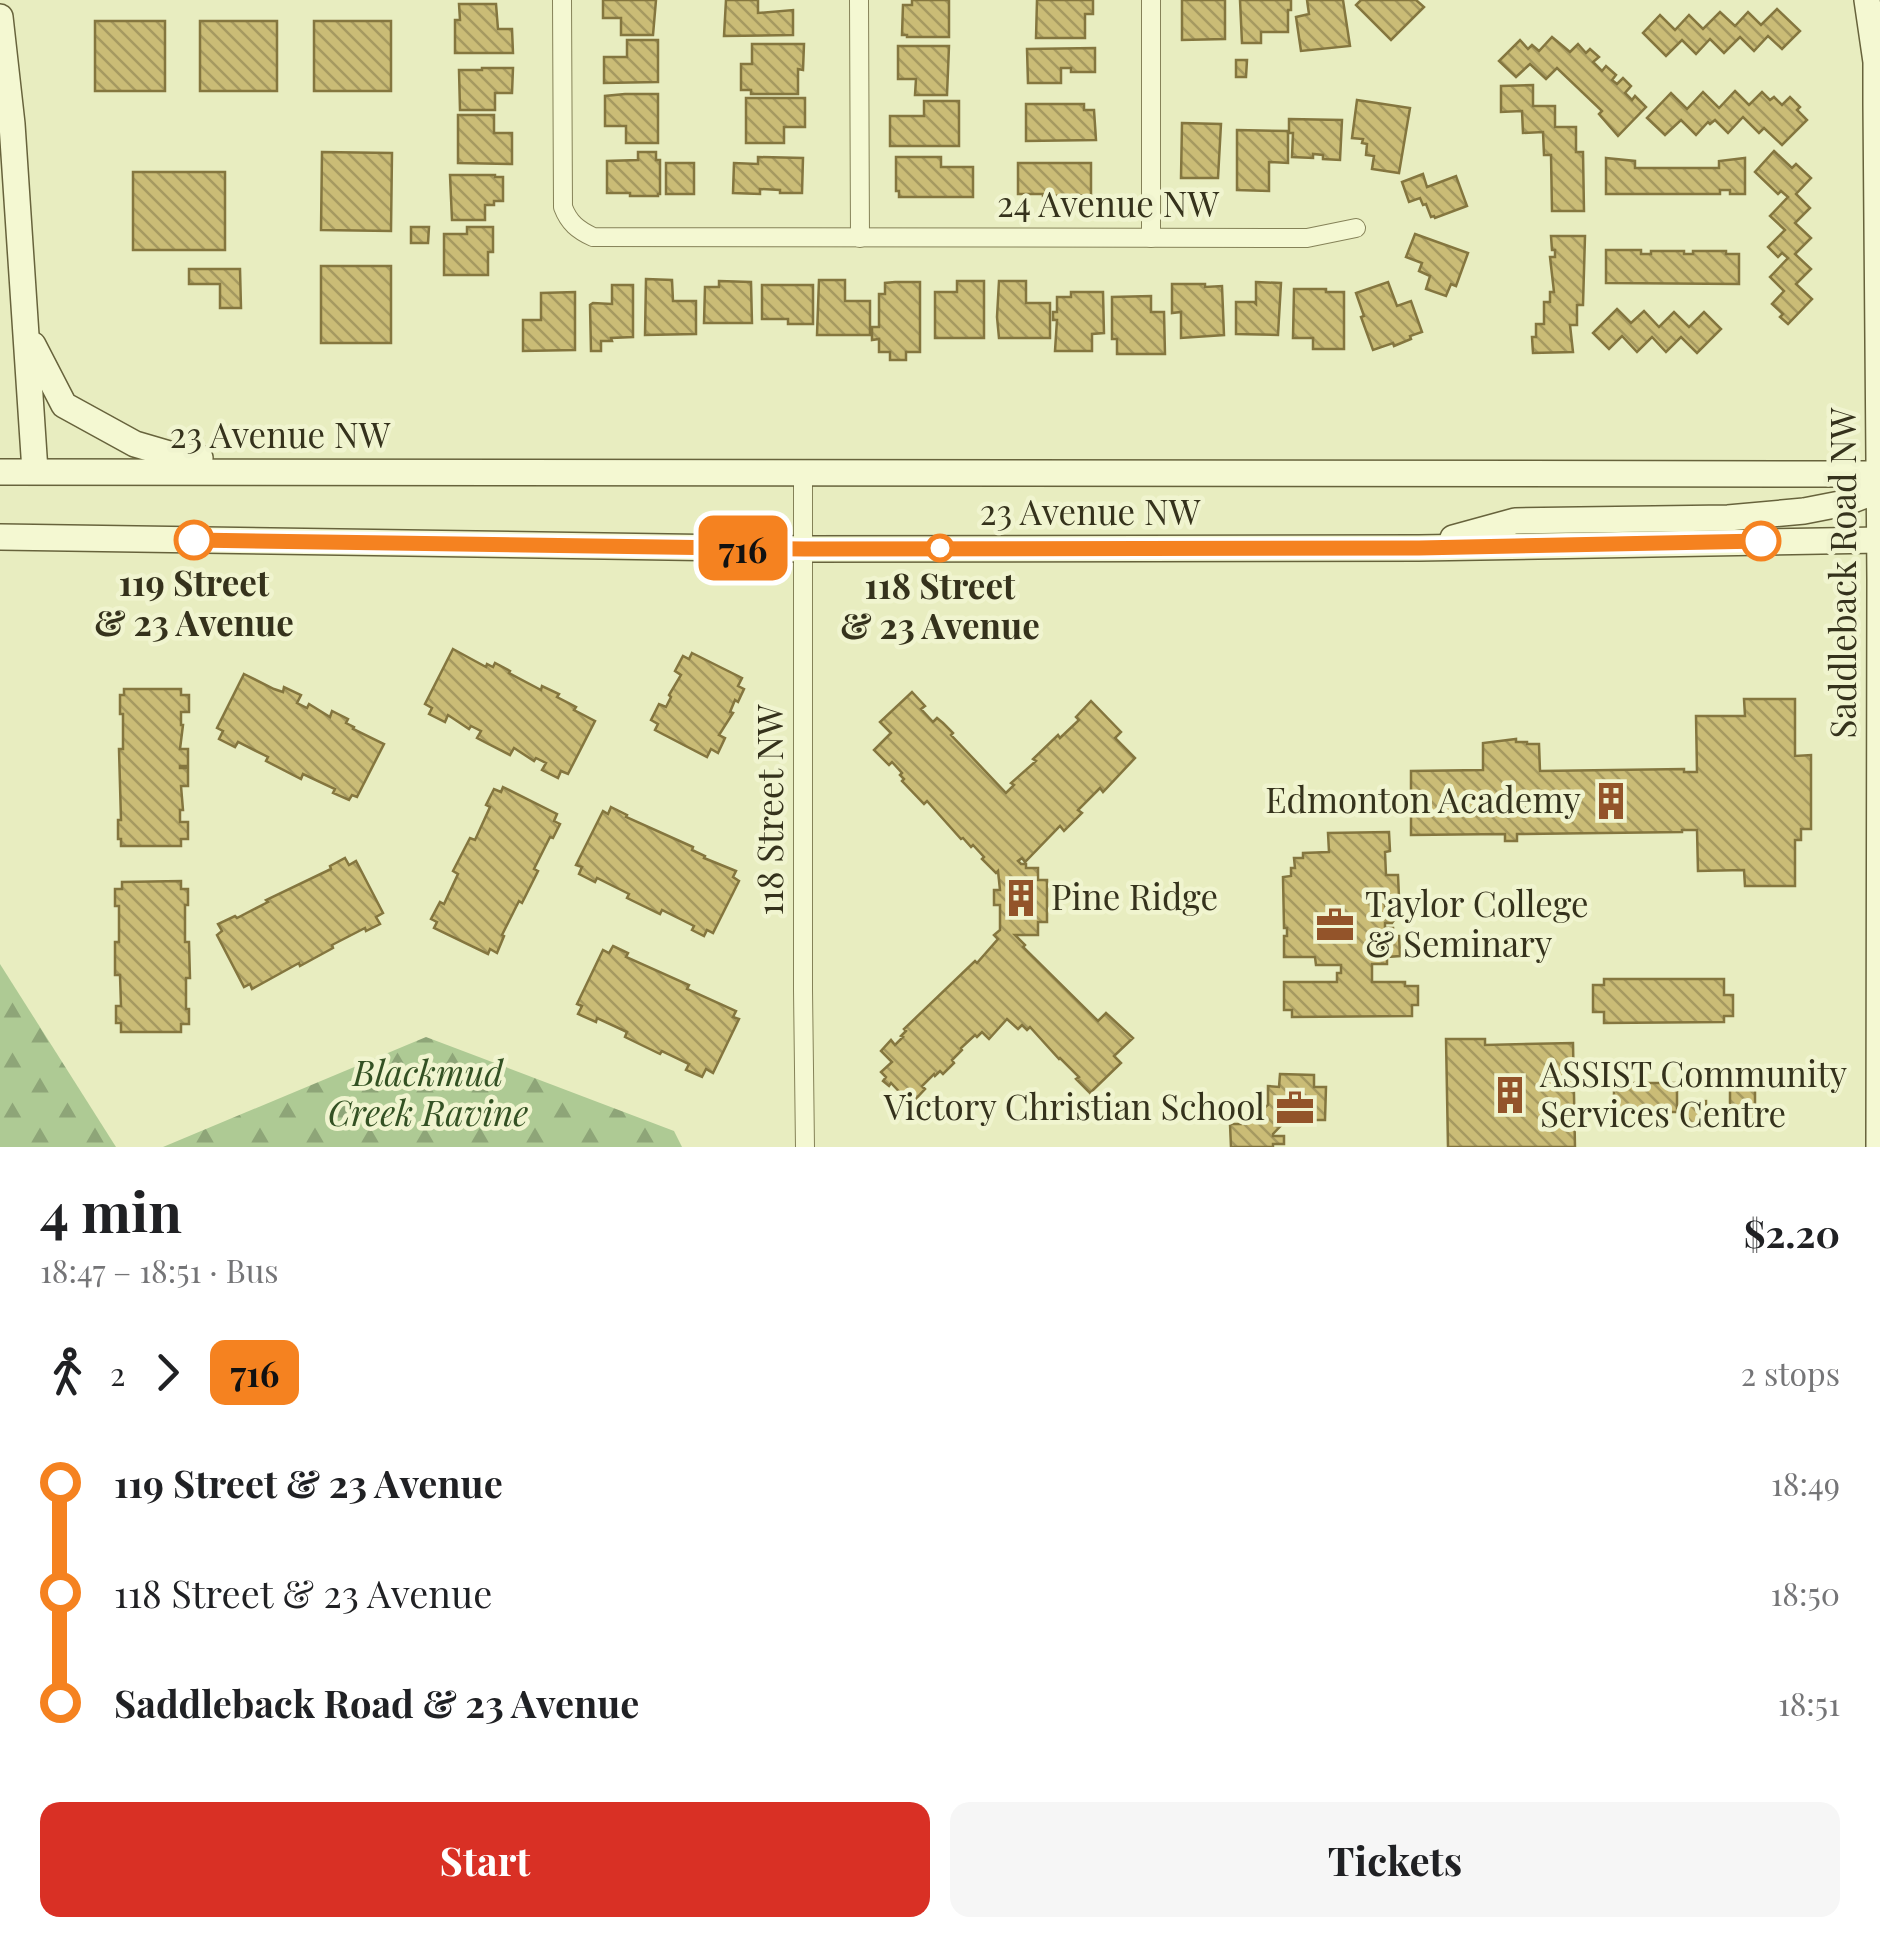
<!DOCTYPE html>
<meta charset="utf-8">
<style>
:root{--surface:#fff;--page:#f6f6f6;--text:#202124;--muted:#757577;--accent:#d93025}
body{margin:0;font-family:"Playfair Display",serif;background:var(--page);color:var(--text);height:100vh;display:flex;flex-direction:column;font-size:38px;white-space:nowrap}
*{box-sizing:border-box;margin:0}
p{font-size:32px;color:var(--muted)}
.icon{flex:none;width:55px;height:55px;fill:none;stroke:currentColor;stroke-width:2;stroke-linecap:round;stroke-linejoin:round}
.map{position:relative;height:1147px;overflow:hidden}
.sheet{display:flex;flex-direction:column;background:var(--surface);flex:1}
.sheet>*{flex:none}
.badge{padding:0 20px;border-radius:15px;font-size:35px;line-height:65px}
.map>.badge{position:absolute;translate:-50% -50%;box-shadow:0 0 0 5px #fff}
.legs{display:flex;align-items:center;gap:15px;height:110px;padding:0 40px;font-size:32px}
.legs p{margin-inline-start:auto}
.head{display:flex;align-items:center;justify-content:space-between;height:170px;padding:0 40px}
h1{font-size:55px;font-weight:700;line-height:75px}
.action{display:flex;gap:20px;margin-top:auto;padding:20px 40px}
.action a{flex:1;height:115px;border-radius:20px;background:var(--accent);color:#fff;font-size:40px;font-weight:700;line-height:115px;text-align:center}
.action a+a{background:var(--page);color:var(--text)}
ul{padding:0 40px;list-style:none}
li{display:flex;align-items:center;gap:35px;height:110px;font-size:38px}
li i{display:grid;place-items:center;width:15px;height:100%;margin:0 12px;background:currentColor}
li i::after{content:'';width:25px;height:25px;margin:-12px;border:8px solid;border-radius:50%;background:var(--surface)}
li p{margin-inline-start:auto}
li:first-child i{background:linear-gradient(#0000 50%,currentColor 0)}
li:last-child i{background:linear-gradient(currentColor 50%,#0000 0)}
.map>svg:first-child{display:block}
.forest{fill:url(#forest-firs)}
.building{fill:url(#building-back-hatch);stroke:#84763f;stroke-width:2.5}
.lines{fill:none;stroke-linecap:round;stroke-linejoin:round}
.street-casing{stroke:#858258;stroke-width:20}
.secondary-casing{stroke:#67633c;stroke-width:28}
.street{stroke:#f4f8d2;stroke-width:18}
.secondary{stroke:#f4f8d2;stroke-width:25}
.line-1-casing{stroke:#fff;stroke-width:22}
.line-1{stroke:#f58220;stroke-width:15}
.stop-1-dot{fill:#fff;stroke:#f58220;stroke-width:5}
.labels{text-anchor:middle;stroke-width:9;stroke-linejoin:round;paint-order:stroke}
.street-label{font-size:35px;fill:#35321c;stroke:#f0f4cf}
.stop-label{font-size:35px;font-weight:bold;fill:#35321c;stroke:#f0f4cf}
.poi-label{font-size:35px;fill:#35321c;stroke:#f0f4cf;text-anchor:start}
.park-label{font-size:35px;font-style:italic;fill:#335123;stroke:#f0f4cf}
</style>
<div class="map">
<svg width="1880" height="1147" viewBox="0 0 1880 1147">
<defs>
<pattern id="forest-firs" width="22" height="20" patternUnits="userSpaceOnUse" patternTransform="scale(2.5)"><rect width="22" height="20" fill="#aeca94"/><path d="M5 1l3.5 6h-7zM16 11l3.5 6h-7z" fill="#8ea578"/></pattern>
<pattern id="building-back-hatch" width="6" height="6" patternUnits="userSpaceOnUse" patternTransform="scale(2.5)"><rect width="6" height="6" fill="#cabc76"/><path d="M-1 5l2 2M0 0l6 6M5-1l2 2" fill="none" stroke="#a59960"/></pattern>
</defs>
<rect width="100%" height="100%" fill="#e8edc0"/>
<!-- forest -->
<g class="forest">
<polygon points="0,964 116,1147 0,1147"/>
<polygon points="426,1037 674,1131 682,1147 163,1147"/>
</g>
<!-- building -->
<g class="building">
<polygon points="603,0 656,0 653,35 621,35 621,18 603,18"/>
<polygon points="726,0 758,0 758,13 793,10 793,35 724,36"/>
<polygon points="912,0 949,0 949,37 907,37 907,35 902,35 903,5 912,5"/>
<polygon points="1037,0 1093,0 1093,14 1085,14 1085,38 1036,38"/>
<polygon points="1182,0 1225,0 1225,39 1182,40"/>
<polygon points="1240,0 1291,0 1291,10 1288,10 1288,32 1261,32 1261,43 1242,43"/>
<polygon points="1307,0 1343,0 1350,46 1301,51 1296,17 1309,14"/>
<polygon points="1361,0 1416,0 1424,7 1391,40 1356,5"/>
<polygon points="459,4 496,4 498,29 512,29 513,53 455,53 455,20 460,20"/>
<polygon points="1777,9 1800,31 1782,49 1768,36 1754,51 1740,37 1724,53 1710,39 1696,54 1682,40 1666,56 1643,33 1660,15 1675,30 1689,15 1703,29 1720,12 1735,26 1748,12 1761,25"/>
<rect x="95" y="21" width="70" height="70"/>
<rect x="200" y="21" width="77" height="70"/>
<rect x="314" y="21" width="77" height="70"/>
<polygon points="1552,37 1570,52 1578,44 1586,53 1590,49 1599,57 1593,62 1602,71 1606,66 1616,75 1612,80 1617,84 1623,78 1631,86 1625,93 1632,100 1635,96 1646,107 1618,136 1599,114 1602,111 1557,68 1546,79 1530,64 1516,77 1499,61 1520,40 1528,49 1532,45 1539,51"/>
<polygon points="627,40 658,40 658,82 604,83 604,57 627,57"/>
<polygon points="752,44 804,44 803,70 798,69 798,94 751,94 751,90 741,90 741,64 752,64"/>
<polygon points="898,46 949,46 947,95 915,95 916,79 898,79"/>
<polygon points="1095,48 1095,72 1071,72 1071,68 1061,68 1061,83 1028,83 1027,49"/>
<polygon points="1236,60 1247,60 1246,77 1236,77"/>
<polygon points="482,68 513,68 512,93 495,93 495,110 460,110 459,70 482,70"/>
<polygon points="1533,85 1533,106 1555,106 1555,127 1576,127 1576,152 1583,152 1584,211 1552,211 1551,155 1544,155 1543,132 1523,133 1522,111 1501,112 1501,86"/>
<polygon points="1735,91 1749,105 1762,92 1770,100 1774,97 1782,105 1790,97 1800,107 1797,110 1807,120 1782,145 1764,128 1759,133 1743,117 1728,133 1715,120 1710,124 1708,122 1696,135 1681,120 1665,135 1647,118 1671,93 1687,109 1703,92 1719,108"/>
<polygon points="625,94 658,94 658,143 626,143 626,126 605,126 605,96"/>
<polygon points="746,98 805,98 805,127 784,127 784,143 746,143"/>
<polygon points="1357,100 1410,108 1399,173 1372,169 1374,156 1366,155 1367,144 1362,143 1363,139 1352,138"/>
<polygon points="924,101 959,101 959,146 890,146 890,116 924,116"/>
<polygon points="1026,104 1084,104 1084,110 1094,110 1096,140 1026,141"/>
<polygon points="458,115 494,115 494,133 512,133 512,164 458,163"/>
<polygon points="1289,119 1342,120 1340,160 1323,159 1323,155 1313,154 1313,158 1292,157 1293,133 1289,133"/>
<polygon points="1182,123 1221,124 1218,178 1181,178"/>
<polygon points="1237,130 1288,131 1288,163 1269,162 1269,191 1237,190"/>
<polygon points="1774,151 1792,168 1796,164 1811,178 1796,194 1810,208 1795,223 1811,238 1795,254 1811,269 1796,284 1812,299 1788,324 1780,317 1783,314 1772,304 1784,291 1770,277 1788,258 1782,253 1778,257 1768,247 1785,230 1770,216 1788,197 1781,191 1778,194 1755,172"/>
<polygon points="322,152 392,153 391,231 321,230"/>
<polygon points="638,152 656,152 656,160 660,160 660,194 658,194 658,196 630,196 630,193 607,193 607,161 638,160"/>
<polygon points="758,157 803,158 802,193 780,193 780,190 760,189 760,194 733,193 734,163 758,164"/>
<polygon points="896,157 941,157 941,167 973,167 973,197 899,197 899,191 896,191"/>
<polygon points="1606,158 1635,161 1635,168 1719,168 1719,161 1745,158 1745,194 1730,194 1730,190 1720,190 1720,194 1606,194"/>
<rect x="666" y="163" width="28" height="31"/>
<polygon points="1018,163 1091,163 1091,195 1043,196 1043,194 1018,194"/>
<rect x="133" y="172" width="92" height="78"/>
<polygon points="1423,174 1427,187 1456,176 1467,206 1435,218 1434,216 1431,217 1426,204 1423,205 1420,198 1409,202 1402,182"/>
<polygon points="450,175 495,175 495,177 503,177 503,201 494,201 494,205 485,205 485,220 452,220"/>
<polygon points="411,227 429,227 428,243 411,243"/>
<polygon points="467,227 493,227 493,252 488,252 488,275 444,275 444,234 467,234"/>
<polygon points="1415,234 1468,253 1456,286 1451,284 1446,296 1426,289 1430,276 1419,271 1422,263 1406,257"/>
<polygon points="1551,236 1585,236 1583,305 1577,305 1577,325 1570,325 1573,352 1533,353 1532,337 1536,337 1536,324 1544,324 1544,302 1550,302 1550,292 1554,292 1550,257 1555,257 1555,250 1552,250"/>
<polygon points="1606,250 1641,250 1641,254 1651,254 1651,251 1684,251 1684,254 1693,254 1693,251 1726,251 1726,254 1739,254 1739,284 1606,283"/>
<rect x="321" y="266" width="70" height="77"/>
<polygon points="189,269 240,269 241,308 220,308 220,284 189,284"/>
<polygon points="646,279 672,280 673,301 696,301 696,334 645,335"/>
<polygon points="819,280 845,280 845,301 870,301 870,335 817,335"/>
<polygon points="719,281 751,282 752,323 704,323 705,287 719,287"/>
<polygon points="957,281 984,281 984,338 935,338 935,292 957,292"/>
<polygon points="999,281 1026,281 1026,303 1050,303 1050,338 999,338 997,317"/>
<polygon points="895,282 920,282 920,352 906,352 906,360 890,360 890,352 879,352 879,339 872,340 872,327 879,327 879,294 885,294 885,283"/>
<polygon points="1256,282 1281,283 1278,335 1236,334 1236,302 1254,302 1256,304"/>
<polygon points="1388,282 1397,306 1411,301 1422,332 1410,336 1411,339 1394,346 1393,343 1373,350 1361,317 1364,316 1356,293"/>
<polygon points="1172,284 1205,284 1205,287 1222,286 1224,335 1181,338 1181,312 1172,313"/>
<polygon points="612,285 633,285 633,337 611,338 612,341 601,341 601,351 591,351 590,305 593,303 612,304"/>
<polygon points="762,285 813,285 813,324 788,324 788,319 762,319"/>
<polygon points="1294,289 1326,289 1326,292 1344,292 1344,349 1313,349 1313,338 1293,338"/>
<polygon points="575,292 575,350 523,351 523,320 541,320 541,293"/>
<polygon points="1071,292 1103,292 1104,333 1092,334 1092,351 1055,351 1057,320 1053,320 1053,312 1057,312 1057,297 1071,297"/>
<polygon points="1151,296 1151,312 1164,312 1165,354 1117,354 1117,339 1112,339 1112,297"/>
<polygon points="1617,309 1631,323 1644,311 1659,327 1674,312 1689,327 1704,312 1721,329 1697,353 1681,337 1666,352 1652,337 1637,352 1622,336 1609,349 1593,333"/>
<polygon points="453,649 486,667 487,664 493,667 495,663 510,671 509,673 541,690 542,686 559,694 557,697 576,707 574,710 595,721 568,774 561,771 558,778 542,770 546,763 536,758 534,761 514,748 510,755 477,738 481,731 471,726 469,729 448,715 445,722 429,714 432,708 425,704"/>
<polygon points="692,653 742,678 738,686 744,689 738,702 735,700 730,712 733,713 719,735 725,738 718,753 711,749 707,757 655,730 658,724 651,720 659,704 666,707 671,697 669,695 681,675 675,671 683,656 689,659"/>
<polygon points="244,674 274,689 283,692 284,687 301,695 297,703 307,708 309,704 330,717 332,711 348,719 346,723 354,727 353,729 384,744 357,797 352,795 349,800 333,793 335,789 303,774 301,779 266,761 268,757 238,742 235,747 219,739 223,731 217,728"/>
<polygon points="124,689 181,689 181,695 189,695 189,712 181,712 181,725 183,725 180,749 188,749 188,766 180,766 180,768 188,768 188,786 181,786 183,810 180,810 180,822 188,822 188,839 181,839 181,846 121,846 121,839 118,839 118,820 121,820 119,749 123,749 123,714 120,714 120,695 124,695"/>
<polygon points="912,692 925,706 921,709 933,722 937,718 943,723 953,733 951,735 1006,793 1014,785 1011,783 1036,761 1033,759 1058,735 1060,738 1079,720 1076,717 1091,701 1121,732 1115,738 1135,758 1103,792 1100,788 1078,810 1082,813 1064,831 1060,826 1025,862 1022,858 1018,861 1021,864 1026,864 1026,868 1038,868 1038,880 1047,880 1047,922 1038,922 1038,935 1015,935 1025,945 1023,947 1098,1021 1106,1013 1133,1038 1114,1056 1121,1063 1090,1093 1076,1079 1079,1077 1060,1058 1059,1059 1030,1027 1027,1030 1022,1025 1018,1029 1007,1019 989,1039 982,1032 977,1037 975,1035 961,1048 962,1050 952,1060 954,1063 943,1074 940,1071 935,1076 934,1074 922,1086 925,1089 911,1104 891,1083 889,1086 883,1081 886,1077 881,1072 892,1062 881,1051 891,1040 895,1045 903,1037 901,1036 906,1031 904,1029 975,961 977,963 998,939 994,935 1000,930 1000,905 994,905 994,890 1000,890 998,871 996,873 982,859 984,857 973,845 971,847 963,838 961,839 927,801 924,804 902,781 904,779 900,775 902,773 892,762 889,765 874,750 891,733 880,722"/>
<polygon points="1744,699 1795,699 1795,756 1811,755 1811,829 1801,829 1801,840 1795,840 1795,886 1745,886 1744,870 1698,871 1697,830 1682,830 1682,832 1517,834 1517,841 1505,841 1505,834 1411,835 1411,771 1483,770 1483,743 1516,739 1516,742 1527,742 1527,744 1539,744 1540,771 1684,769 1684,772 1697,772 1696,716 1745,716"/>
<polygon points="503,787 557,814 554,821 560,824 553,838 550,837 534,869 538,871 522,903 519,901 502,935 504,936 497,953 490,949 488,954 434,928 437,922 431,919 440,902 444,904 458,874 453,871 470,838 475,840 490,807 486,805 494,789 501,792"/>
<polygon points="611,807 627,815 626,817 693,847 692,850 705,856 704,858 736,871 733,877 739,881 713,933 707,930 704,936 692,930 694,926 662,910 660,914 627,898 629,894 597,878 595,882 579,874 582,867 576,865 603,811 608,814"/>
<polygon points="1389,832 1390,851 1385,852 1386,875 1398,875 1399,897 1394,897 1394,904 1385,904 1385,909 1390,909 1397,916 1392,923 1385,923 1385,928 1393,928 1393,936 1399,936 1400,956 1387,957 1387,964 1372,964 1372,982 1405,982 1405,986 1418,986 1418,1005 1412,1005 1412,1016 1292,1017 1292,1010 1284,1010 1284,982 1337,982 1337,973 1341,973 1341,965 1316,965 1315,957 1284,957 1284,936 1287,936 1287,928 1284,928 1283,877 1291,876 1291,868 1295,868 1294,858 1303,858 1303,853 1329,852 1328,833"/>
<polygon points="345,858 349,865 356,861 383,913 376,917 380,924 366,931 365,928 332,945 333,948 300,966 299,963 252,989 250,984 244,987 217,935 222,931 218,924 235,916 237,918 268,902 266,900 331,869 330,866"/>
<polygon points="181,881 181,889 188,889 188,905 185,905 185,942 189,942 190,978 186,978 186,1009 189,1009 189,1024 181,1024 181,1032 121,1032 121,1023 116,1023 116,1006 121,1006 120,975 115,975 115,942 119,942 119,906 115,906 115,889 122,889 122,882"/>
<polygon points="613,946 628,953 626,957 689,985 687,989 736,1011 733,1017 739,1019 713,1073 706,1069 702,1077 686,1070 689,1064 662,1051 660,1054 625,1037 627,1032 597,1018 596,1022 578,1014 582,1006 577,1004 603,950 609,953"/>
<polygon points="1604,979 1724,979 1724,995 1733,995 1733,1016 1724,1016 1724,1022 1604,1023 1604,1012 1593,1012 1593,985 1604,985"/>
<polygon points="1446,1039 1485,1039 1485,1045 1573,1043 1575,1147 1448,1147"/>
<rect x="1730" y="1073" width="25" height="49"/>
<polygon points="1280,1074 1314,1075 1314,1087 1326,1087 1325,1120 1302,1120 1294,1112 1273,1134 1273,1136 1284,1136 1284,1144 1273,1144 1273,1147 1231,1147 1230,1124 1241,1124 1242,1111 1259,1112 1268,1105 1268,1086 1279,1087"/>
<rect x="1614" y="1083" width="63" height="29"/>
<polygon points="1706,1101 1706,1126 1686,1127 1686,1102"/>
</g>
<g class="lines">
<!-- street casing -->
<g class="street-casing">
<g id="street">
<path d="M562,0L563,207C569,223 578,230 593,237L1307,238L1356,228"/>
<polyline points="859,0 860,238"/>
<polyline points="1151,238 1151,0"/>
<polyline points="803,473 803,990 805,1147"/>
</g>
</g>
<!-- secondary casing -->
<g class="secondary-casing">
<g id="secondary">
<polyline points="1867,0 1876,62 1876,104 1880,579 1879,1147"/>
<polyline points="0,17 12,124 35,471"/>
<polyline points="33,345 64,405 135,444 176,456 200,458"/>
<polyline points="0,472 1880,474"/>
<polyline points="0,537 804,549 1419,548 1880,540"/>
<polyline points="1453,538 1515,521 1728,518 1804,511 1845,503 1868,494 1879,474"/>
</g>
</g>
<!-- street -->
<use href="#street" class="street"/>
<!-- secondary -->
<use href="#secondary" class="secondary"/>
</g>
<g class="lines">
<!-- line-1 casing -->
<g class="line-1-casing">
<polyline id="line-1" points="194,540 804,549 1419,548 1761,541"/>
</g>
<!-- line-1 -->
<use href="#line-1" class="line-1"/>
</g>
<!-- icons -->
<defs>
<g id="building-bare" transform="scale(3)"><path d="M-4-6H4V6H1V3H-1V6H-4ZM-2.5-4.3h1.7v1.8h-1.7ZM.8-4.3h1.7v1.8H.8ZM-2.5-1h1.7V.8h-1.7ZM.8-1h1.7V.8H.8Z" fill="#93542a" stroke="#f0f4cf" stroke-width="2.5" paint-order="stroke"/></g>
<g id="office-bare" transform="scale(3)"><path d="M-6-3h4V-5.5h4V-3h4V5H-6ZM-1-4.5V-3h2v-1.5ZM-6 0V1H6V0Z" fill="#93542a" stroke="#f0f4cf" stroke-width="2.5" paint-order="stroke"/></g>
</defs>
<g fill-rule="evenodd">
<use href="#building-bare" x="1611" y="801"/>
<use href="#building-bare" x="1021" y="898"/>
<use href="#office-bare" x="1335" y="925"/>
<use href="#building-bare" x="1510" y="1095"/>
<use href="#office-bare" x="1295" y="1108"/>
</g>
<!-- markers -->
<g class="stop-1-dot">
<circle cx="194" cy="540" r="18"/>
<circle cx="1761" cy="541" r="18"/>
<circle cx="940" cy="548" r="12"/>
</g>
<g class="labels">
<!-- street labels -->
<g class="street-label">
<text x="1108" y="217">24 Avenue NW</text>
<text x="280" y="448">23 Avenue NW</text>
<text x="1090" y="525">23 Avenue NW</text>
<text transform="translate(1844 573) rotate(-90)" y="12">Saddleback Road NW</text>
<text transform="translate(771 810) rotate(-90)" y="12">118 Street NW</text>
</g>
<!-- stop labels -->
<g class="stop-label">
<text x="194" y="596">119 Street<tspan x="194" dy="40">&amp; 23 Avenue</tspan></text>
<text x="940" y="599">118 Street<tspan x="940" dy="40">&amp; 23 Avenue</tspan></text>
</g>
<!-- poi labels -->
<g class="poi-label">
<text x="1581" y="813" text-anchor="end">Edmonton Academy</text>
<text x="1051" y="910">Pine Ridge</text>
<text x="1365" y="917">Taylor College<tspan x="1365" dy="40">&amp; Seminary</tspan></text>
<text x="1540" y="1087">ASSIST Community<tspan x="1540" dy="40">Services Centre</tspan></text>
<text x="1265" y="1120" text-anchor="end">Victory Christian School</text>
</g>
<!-- park labels -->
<g class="park-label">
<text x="428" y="1086">Blackmud<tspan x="428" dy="40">Creek Ravine</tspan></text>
</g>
</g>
</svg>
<b class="badge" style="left:743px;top:548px;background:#f58220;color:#111">716</b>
</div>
<section class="sheet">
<div class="head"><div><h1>4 min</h1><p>18:47 – 18:51 · Bus</p></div><b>$2.20</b></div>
<div class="legs"><svg class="icon" aria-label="walk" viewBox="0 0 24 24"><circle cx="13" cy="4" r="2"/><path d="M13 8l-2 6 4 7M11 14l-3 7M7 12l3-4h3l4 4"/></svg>2<svg class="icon" aria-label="forward" viewBox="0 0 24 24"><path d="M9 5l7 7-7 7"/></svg><b class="badge" style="background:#f58220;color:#111">716</b><p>2 stops</p></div>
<ul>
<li><i style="color:#f58220"></i><b>119 Street &amp; 23 Avenue</b><p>18:49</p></li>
<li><i style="color:#f58220"></i><span>118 Street &amp; 23 Avenue</span><p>18:50</p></li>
<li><i style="color:#f58220"></i><b>Saddleback Road &amp; 23 Avenue</b><p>18:51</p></li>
</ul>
<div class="action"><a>Start</a><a>Tickets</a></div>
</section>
